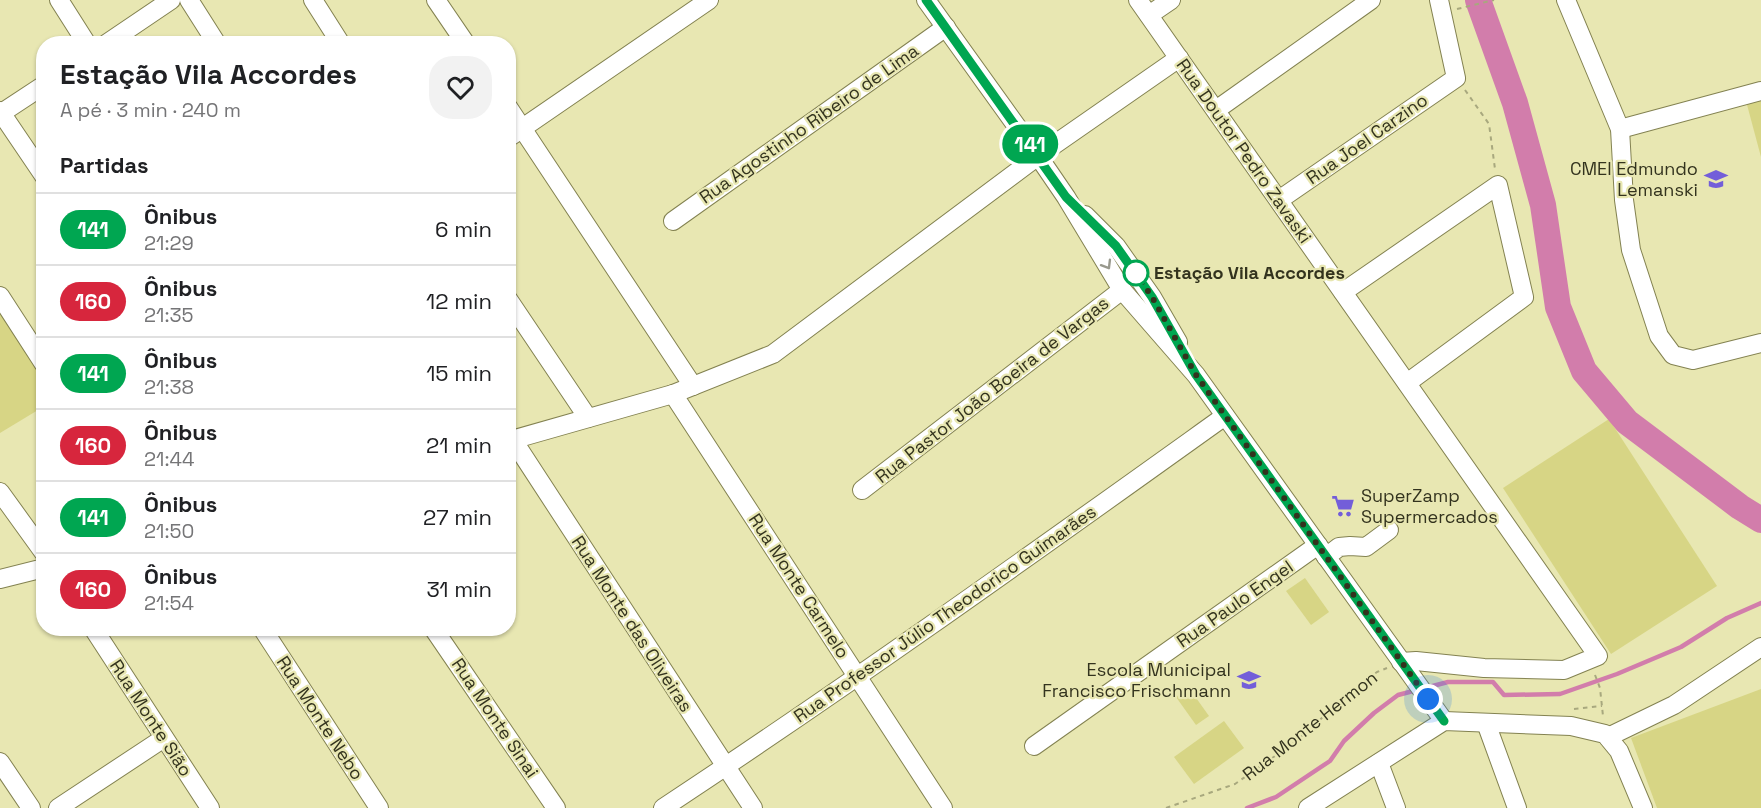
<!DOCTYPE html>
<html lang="pt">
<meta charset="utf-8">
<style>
:root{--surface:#fff;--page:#f2f2f2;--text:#202124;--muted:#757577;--line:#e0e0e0}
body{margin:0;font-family:"Space Grotesk",sans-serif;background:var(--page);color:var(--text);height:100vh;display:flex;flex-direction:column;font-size:22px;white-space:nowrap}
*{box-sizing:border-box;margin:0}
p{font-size:20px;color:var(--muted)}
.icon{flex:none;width:33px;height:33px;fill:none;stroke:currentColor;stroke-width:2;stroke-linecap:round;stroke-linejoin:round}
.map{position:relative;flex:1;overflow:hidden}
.panel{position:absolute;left:36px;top:36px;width:480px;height:600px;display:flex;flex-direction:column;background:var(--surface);border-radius:24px;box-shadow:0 2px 4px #0004}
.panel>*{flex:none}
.badge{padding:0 12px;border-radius:20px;font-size:21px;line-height:39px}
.you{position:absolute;width:30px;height:30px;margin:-15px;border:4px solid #fff;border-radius:50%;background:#1a73e8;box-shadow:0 0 0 9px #1a73e833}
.map>.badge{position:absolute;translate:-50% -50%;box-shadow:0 0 0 3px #fff}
h2{padding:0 24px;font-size:22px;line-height:54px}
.round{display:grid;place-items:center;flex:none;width:63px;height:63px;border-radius:24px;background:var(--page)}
.overview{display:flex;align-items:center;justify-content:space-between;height:102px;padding:0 24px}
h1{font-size:28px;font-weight:700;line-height:45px}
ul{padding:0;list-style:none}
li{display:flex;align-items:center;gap:18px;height:72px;padding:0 24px;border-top:2px solid var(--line)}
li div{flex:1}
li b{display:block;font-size:22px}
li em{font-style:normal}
li .badge{min-width:66px;font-weight:700;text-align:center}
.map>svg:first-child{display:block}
.green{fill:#d7d585}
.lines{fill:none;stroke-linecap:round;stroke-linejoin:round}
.stream{stroke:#d27dab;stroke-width:4.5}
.river{stroke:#d27dab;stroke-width:26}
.minor-casing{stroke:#838251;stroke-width:20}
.path{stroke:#a8a87e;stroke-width:2;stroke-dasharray:4.5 4.5;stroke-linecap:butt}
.minor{stroke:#fff;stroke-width:18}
.oneway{stroke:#99998e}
.line-casing{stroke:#fff;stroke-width:14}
.line{stroke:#00a651;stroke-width:9}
.walk{stroke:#33331e;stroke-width:6;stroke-dasharray:0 10.8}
.stop-dot{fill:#fff;stroke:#00a651;stroke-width:3}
.labels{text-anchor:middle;stroke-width:4.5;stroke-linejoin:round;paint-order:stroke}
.street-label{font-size:18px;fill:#33331e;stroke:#e8e7b2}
.poi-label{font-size:18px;fill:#33331e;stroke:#e8e7b2;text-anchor:end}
.stop-label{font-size:18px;font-weight:bold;fill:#33331e;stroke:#e8e7b2;text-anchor:start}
</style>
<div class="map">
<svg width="1761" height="808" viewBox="0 0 1761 808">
<rect width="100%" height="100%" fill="#e8e7b2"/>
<!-- green -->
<g class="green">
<polygon points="1761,97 1761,157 1746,101"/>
<polygon points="0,305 44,372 43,407 0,433"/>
<polygon points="1609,419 1717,586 1611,654 1503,488"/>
<polygon points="1305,578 1329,612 1311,625 1286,591"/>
<polygon points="1189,688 1209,716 1196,725 1176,697"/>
<polygon points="1761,689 1761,808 1657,808 1631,738"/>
<polygon points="1224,721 1244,748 1194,784 1174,757"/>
</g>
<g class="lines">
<!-- stream -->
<g class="stream">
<polyline points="1425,688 1448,682 1493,682 1504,695 1560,694 1617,674 1681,647 1727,618 1761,603"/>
<polyline points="1247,808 1276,797 1330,761 1344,741 1374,713 1398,695 1417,690"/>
</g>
<!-- river -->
<polyline class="river" points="1478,0 1515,103 1543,205 1558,307 1584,371 1627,422 1740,507 1761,520"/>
<!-- minor casing -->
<g class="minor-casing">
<g id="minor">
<polyline points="59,0 87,44"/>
<polyline points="189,0 217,44"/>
<polyline points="313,0 341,44"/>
<polyline points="436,0 466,44"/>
<polyline points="926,0 1038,156 1066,197 1122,290 1196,375 1444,721"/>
<polyline points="1138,0 1598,656 1564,670 1484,668 1416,661 1401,662"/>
<polyline points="1566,0 1620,129 1624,200 1631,250 1659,336 1673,355 1693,360 1761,343"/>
<polyline points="1149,15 1171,0"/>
<polyline points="106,44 171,0"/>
<polyline points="508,107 693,386"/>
<polyline points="1216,110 1371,0"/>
<polyline points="0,111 44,176"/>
<polyline points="0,114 44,85"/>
<polyline points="1620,129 1761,91"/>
<polyline points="508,138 709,0"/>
<polyline points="1279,200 1456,78 1439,0"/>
<polyline points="1085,215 1116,246 1152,297 1178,342"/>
<polyline points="673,221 946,27"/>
<polyline points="1343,292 1498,185 1524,297 1407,383"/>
<polyline points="0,296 44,364"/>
<polyline points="508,299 588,418"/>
<polyline points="673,394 943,808"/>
<polyline points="513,440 753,808"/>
<polyline points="508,441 673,394 773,354 1038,156 1179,58"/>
<polyline points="862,490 1122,290"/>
<polyline points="0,492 44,553"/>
<polyline points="1326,557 1339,547 1350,546 1366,547 1389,530"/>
<polyline points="0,579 44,568"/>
<polyline points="93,628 210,808"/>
<polyline points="262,628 379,808"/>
<polyline points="433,628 556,808"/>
<polyline points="1486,723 1517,808"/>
<polyline points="1608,737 1674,705 1761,647"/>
<polyline points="1034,746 1318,545"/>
<polyline points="0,762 31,808"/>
<polyline points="1379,763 1396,808"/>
<polyline points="58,808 164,738"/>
<path d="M663,808C854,682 1039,549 1225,416"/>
<polyline points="1308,808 1444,721 1571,726 1605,734 1619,751 1643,808"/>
</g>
</g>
<!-- path -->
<g class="path">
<polyline points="1457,9 1494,0"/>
<polyline points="1465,90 1489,124 1495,169"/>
<polyline points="1595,675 1600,688 1603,716"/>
<polyline points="1574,709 1602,706"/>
<polyline points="1166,808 1235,784 1295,742 1350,693 1377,672 1387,668"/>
</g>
<!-- minor -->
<use href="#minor" class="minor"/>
</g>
<!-- one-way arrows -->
<defs><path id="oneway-chevron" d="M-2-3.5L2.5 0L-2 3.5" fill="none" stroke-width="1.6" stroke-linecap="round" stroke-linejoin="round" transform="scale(1.5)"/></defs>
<use class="oneway" href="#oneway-chevron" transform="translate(1107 265) rotate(59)"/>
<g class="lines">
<!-- line casing -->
<g class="line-casing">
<polyline id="line" points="926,0 1066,197 1116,246 1152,297 1196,375 1444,721"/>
</g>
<!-- line -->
<use href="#line" class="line"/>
<!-- walk -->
<polyline class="walk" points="1136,273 1152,297 1196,375 1428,699"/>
</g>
<!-- icons -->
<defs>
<g id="school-bare" transform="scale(1.8)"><path d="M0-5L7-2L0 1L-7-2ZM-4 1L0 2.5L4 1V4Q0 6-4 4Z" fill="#735ed9" stroke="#e8e7b2" stroke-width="2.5" paint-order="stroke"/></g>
<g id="supermarket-bare" transform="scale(1.8)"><path d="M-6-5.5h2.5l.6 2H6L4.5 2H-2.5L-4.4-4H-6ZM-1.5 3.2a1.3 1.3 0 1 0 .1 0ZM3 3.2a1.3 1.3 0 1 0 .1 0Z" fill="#735ed9" stroke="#e8e7b2" stroke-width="2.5" paint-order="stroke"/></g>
</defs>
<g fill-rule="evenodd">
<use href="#school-bare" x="1716" y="179"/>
<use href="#supermarket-bare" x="1343" y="506"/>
<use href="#school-bare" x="1249" y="680"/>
</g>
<!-- markers -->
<circle class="stop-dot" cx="1136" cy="273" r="12"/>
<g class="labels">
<!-- street labels -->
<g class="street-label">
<text transform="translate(809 124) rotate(-35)" y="6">Rua Agostinho Ribeiro de Lima</text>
<text transform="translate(1367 139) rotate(-35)" y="6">Rua Joel Carzino</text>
<text transform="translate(1244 151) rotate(55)" y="6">Rua Doutor Pedro Zavaski</text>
<text transform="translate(992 390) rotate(-38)" y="6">Rua Pastor João Boeira de Vargas</text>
<text transform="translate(799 586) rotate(57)" y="6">Rua Monte Carmelo</text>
<text transform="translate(1235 604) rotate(-35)" y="6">Rua Paulo Engel</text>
<text transform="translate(945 614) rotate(-35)" y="6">Rua Professor Júlio Theodorico Guimarães</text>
<text transform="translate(632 624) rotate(57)" y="6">Rua Monte das Oliveiras</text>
<text transform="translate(151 718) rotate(57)" y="6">Rua Monte Sião</text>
<text transform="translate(320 718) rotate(57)" y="6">Rua Monte Nebo</text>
<text transform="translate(495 718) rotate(56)" y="6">Rua Monte Sinai</text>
<text transform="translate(1310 726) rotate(-38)" y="6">Rua Monte Hermon</text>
</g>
<!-- poi labels -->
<g class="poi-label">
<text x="1698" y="175">CMEI Edmundo<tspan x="1698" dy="21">Lemanski</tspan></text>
<text x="1361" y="502" text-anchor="start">SuperZamp<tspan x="1361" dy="21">Supermercados</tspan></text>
<text x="1231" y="676">Escola Municipal<tspan x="1231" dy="21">Francisco Frischmann</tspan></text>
</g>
<!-- stop labels -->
<g class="stop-label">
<text x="1154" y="279">Estação Vila Accordes</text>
</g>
</g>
</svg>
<div class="you" style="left:1428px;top:699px"></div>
<b class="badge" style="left:1030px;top:144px;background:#00a651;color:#fff">141</b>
<section class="panel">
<div class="overview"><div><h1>Estação Vila Accordes</h1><p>A pé · 3 min · 240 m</p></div><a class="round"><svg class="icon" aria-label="heart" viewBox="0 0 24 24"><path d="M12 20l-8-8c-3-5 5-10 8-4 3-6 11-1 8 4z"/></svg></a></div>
<h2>Partidas</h2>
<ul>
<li><span class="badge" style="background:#00a651;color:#fff">141</span><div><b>Ônibus</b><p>21:29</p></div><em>6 min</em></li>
<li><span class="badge" style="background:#d7263d;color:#fff">160</span><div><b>Ônibus</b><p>21:35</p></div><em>12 min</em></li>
<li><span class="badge" style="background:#00a651;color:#fff">141</span><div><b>Ônibus</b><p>21:38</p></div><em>15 min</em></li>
<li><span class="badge" style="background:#d7263d;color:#fff">160</span><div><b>Ônibus</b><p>21:44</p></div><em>21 min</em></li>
<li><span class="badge" style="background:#00a651;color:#fff">141</span><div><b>Ônibus</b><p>21:50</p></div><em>27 min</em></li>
<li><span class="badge" style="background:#d7263d;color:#fff">160</span><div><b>Ônibus</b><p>21:54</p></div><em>31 min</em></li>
</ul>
</section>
</div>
